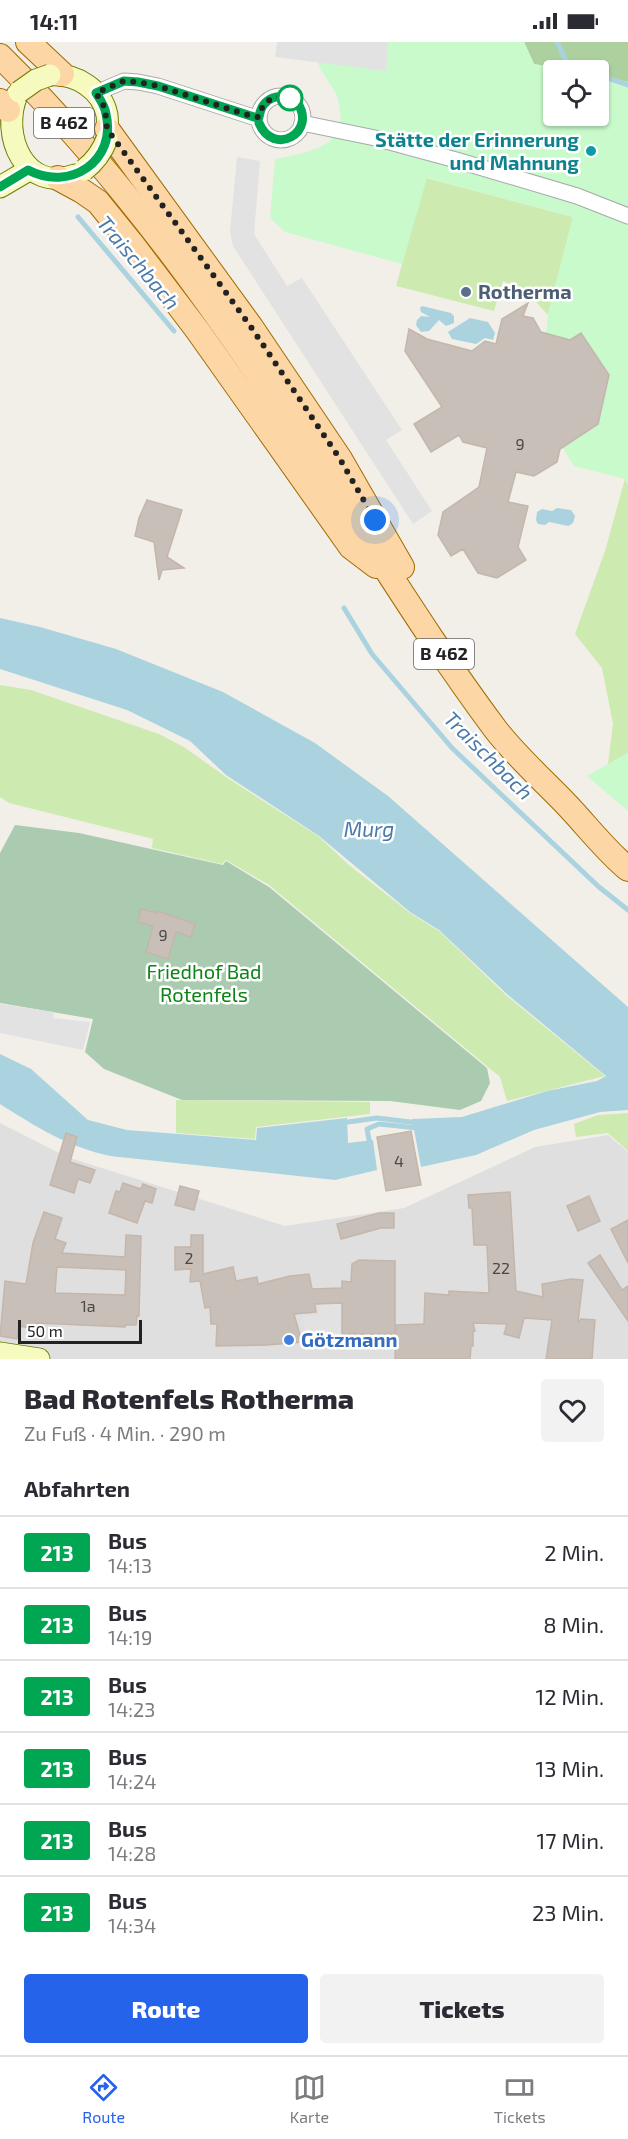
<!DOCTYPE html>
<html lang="de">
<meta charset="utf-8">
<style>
:root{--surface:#fff;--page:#f2f2f3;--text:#2b2b33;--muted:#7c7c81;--line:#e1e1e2;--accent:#2563eb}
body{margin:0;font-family:"Exo 2",sans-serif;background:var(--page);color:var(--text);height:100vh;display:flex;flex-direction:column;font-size:22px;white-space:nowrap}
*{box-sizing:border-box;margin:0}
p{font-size:20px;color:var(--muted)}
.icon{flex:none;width:33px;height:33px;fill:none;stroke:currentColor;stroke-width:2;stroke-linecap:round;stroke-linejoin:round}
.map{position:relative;height:1317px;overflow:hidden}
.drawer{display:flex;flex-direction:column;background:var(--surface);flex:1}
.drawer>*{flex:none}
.badge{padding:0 12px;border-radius:4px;font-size:21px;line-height:39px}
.controls{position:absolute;left:543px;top:18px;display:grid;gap:12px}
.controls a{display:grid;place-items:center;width:66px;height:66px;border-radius:6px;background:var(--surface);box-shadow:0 2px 4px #0004;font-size:30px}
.scale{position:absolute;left:18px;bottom:15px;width:124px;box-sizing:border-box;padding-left:6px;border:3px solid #222;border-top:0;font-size:16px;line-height:21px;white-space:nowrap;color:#222;-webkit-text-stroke:4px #fff;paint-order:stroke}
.you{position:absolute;width:30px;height:30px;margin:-15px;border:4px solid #fff;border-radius:50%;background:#1a73e8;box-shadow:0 0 0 9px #1a73e833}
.map>.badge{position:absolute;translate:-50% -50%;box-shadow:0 0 0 3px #fff}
h2{padding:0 24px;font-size:22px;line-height:54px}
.round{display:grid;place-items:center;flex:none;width:63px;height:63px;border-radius:6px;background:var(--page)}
.head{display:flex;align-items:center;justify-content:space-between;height:102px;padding:0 24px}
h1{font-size:28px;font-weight:800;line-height:45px}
.button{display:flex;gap:12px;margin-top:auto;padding:12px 24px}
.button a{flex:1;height:69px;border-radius:6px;background:var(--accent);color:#fff;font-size:24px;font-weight:800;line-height:69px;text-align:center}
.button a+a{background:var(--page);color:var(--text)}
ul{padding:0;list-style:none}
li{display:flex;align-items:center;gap:18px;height:72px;padding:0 24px;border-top:2px solid var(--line)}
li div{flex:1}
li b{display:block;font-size:22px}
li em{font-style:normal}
li .badge{min-width:66px;font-weight:700;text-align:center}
.status{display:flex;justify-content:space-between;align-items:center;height:42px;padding:0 30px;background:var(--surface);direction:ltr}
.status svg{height:16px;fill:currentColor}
.tab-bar{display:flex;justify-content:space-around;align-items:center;height:84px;border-top:2px solid var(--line);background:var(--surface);font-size:16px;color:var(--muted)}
.tab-bar a{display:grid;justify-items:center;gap:3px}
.tab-bar .active{color:var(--accent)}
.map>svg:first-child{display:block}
.residential{fill:#e0dfdf}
.grass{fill:#cdebb0}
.forest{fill:#add19e}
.cemetery{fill:#aacbaf}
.park{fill:#c8facc}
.parking{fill:#e2e2e2}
.water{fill:#aad3df}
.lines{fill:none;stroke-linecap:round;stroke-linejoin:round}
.stream{stroke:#aad3df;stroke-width:5}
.building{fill:#c7bfb8;stroke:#c4b6ab;stroke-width:1.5;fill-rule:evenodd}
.street-casing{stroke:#a9a9a9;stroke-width:17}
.secondary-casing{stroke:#707d05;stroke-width:23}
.primary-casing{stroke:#a06b00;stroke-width:26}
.street{stroke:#fff;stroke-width:15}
.secondary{stroke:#f7fabf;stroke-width:21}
.primary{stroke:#fcd6a4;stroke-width:24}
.secondary-bridge-casing{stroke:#707d05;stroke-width:23;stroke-linecap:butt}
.secondary-bridge{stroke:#f7fabf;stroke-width:21}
.line-casing{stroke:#fff;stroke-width:14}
.line{stroke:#00a651;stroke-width:9}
.walk{stroke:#222;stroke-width:6;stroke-dasharray:0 10.8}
.stop-dot{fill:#fff;stroke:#00a651;stroke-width:3}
.culture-dot{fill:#0f9aa8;stroke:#fff;stroke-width:2}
.service-dot{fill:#5c6f8a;stroke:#fff;stroke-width:2}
.shop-dot{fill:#3f7fe0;stroke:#fff;stroke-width:2}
.labels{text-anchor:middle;stroke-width:5;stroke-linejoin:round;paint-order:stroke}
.number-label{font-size:16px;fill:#4b4948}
.shield{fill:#fff;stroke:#646464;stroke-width:1.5}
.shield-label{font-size:18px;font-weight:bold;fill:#222}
.culture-label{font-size:20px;font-weight:bold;fill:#0d838f;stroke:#fff;text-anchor:end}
.service-label{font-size:20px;font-weight:bold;fill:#4e5e75;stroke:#fff;text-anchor:start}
.park-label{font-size:20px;fill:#0c8416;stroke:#fff}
.shop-label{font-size:20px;font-weight:bold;fill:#366cbe;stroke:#fff;text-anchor:start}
.water-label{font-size:21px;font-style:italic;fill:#4a7aab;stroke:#fff}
</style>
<div class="status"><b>14:11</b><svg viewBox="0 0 49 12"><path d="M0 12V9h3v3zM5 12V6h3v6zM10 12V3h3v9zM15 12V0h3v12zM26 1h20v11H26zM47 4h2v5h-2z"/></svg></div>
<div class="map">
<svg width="628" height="1317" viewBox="0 0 628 1317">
<rect width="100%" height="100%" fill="#f2efe9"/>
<!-- residential -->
<polygon class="residential" points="0,1081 67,1115 285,1184 404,1166 535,1105 608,1093 628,1110 628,1317 0,1317"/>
<!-- grass -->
<g class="grass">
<polygon points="426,136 573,175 548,273 526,249 503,239 494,269 396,244"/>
<polygon points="625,437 628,443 628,711 608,722 613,682 602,626 575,592 605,509"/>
<polygon points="0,643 31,648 159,692 184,705 226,735 318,794 349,823 410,871 439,889 507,954 605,1034 507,1059 500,1035 269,843 226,818 222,822 152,806 153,797 9,761 0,755"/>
<polygon points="176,1058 370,1060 370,1072 256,1085 255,1097 176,1091"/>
<polygon points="628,1071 628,1109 608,1091 576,1095 574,1082 598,1073"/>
</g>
<!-- forest -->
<polygon class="forest" points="524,0 628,0 628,40 599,34 598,28 568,28 534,22"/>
<!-- cemetery -->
<polygon class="cemetery" points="15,783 79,791 223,823 226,819 269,845 487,1026 490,1041 481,1059 460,1068 390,1059 182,1058 104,1027 85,1010 93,977 0,961 0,811"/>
<!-- park -->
<g class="park">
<path d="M388,0H524L534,22L568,28H554V74H598L599,34L628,40V443L625,437L574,424L562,405L598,382L609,333L581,291L566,300L563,296L546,292L548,273L573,175L427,136L402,222L285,190L270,176L275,117C301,112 346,106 340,70C339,64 339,57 336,52C330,40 322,32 317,19L386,29Z"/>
<polygon points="628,711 628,769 587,734"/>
</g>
<!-- parking -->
<g class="parking">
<polygon points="277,0 388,0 386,29 275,15"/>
<polygon points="237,115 260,119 254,192 287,244 302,236 402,388 386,398 432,469 413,482 233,204 230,190"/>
<polygon points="0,962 54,970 53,976 90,980 83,1008 0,991"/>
<polygon points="321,1261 342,1261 340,1302 307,1303 303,1274 318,1273"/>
</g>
<!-- water -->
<g class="water">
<polygon points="422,264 451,271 454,274 454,281 446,284 439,278 429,289 421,290 416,283 417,278 421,274 430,275 421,270 420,266"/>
<polygon points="470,276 488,280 495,291 493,298 485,296 476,302 452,297 448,290"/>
<polygon points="557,466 571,468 575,474 573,481 568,484 549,480 545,483 538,482 536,478 537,470 542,467 552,469"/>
<polygon points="0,576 40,585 116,607 223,650 315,701 388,754 628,965 628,1068 600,1070 534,1088 476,1113 421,1125 412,1077 462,1075 547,1049 597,1039 606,1034 508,953 439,888 410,870 319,794 226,733 190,699 127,668 0,627"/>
<path d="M0,1012L31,1027L88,1078L127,1088L256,1098L257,1086L347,1076L348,1101L373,1098L377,1128L335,1138L110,1114C66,1104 38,1086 0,1062Z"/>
</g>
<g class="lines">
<!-- stream -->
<g class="stream">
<polyline points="557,0 568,23 584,28"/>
<polyline points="598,33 628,43"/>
<polyline points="78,175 174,289"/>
<polyline points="344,566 372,612 452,706 599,845 628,868"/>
<polyline points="348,1080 377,1076 419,1081"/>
<polyline points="370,1103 367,1087 379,1082 418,1086"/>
</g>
</g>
<!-- building -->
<g class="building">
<polygon points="528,261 523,274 533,276 541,290 570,298 581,291 609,333 598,382 560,407 557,420 534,434 516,430 508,460 528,464 518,505 526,518 497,536 478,531 463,507 451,514 438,493 443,470 479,445 487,406 463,400 459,393 431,410 414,382 442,365 405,309 409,287 427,297 472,309 485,299 496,302 502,277"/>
<polygon points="147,458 182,468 167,515 184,526 162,528 159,538 154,500 135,494 139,476"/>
<polygon points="141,867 157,871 158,869 195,882 191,895 176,890 168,917 146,910 153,884 138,880"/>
<polygon points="411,1089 421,1143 386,1149 377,1095"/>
<polygon points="66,1091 77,1095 70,1120 95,1128 90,1141 78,1137 74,1151 50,1143"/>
<polygon points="123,1141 141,1147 143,1142 156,1147 152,1161 145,1159 137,1181 109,1171 116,1149 120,1150"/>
<polygon points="180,1144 199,1149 194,1168 175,1163"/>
<polygon points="510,1150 516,1249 543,1255 542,1242 571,1237 583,1238 578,1280 581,1277 595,1278 592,1317 546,1317 552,1278 524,1276 519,1296 504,1292 507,1282 473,1281 475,1289 473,1289 473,1304 471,1304 470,1317 395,1317 396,1283 424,1282 425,1251 449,1253 449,1249 489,1251 487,1203 474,1203 472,1166 469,1166 468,1153"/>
<polygon points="589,1154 600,1179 578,1189 567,1164"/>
<path d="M44,1170L62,1176L55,1197L66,1201L62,1211L125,1215L126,1193L141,1194L139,1274H137L136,1283H125V1285L36,1281L35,1287L19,1284L17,1297L0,1294L5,1239L26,1242L33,1201ZM57,1225L126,1228L125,1253L55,1251Z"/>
<polygon points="379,1171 394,1171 394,1186 381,1186 341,1197 337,1182"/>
<polygon points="628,1178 628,1221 611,1187"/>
<polygon points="191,1193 203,1193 203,1232 233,1225 236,1239 257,1235 258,1242 290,1234 309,1232 312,1247 342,1246 342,1239 351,1240 352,1222 359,1218 395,1219 395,1292 342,1292 342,1261 315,1262 316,1270 294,1272 302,1300 267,1303 216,1304 217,1282 211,1282 210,1265 205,1266 200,1239 190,1240 191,1227 175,1228 175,1205 191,1205"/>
<polygon points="600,1213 622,1248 628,1244 628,1279 588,1221"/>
</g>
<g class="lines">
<!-- street casing -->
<g class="street-casing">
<g id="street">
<polyline points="96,51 124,39 138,40 158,44 253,75 259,75"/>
<circle cx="281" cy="76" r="22"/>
<polyline points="302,81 375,96 456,118 577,154 628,174"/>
</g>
</g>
<!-- secondary casing -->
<g class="secondary-casing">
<g id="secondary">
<path d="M50,33C75,31 102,47 107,73C108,81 107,89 107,97"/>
<path d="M17,53C0,94 25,151 75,133"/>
<polyline points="0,145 29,128"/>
<polyline points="0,1311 39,1317"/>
</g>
</g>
<!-- primary casing -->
<g class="primary-casing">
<g id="primary">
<polyline points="28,0 62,32"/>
<path d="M0,14C128,140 231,289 329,439C384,523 436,608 496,688C517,715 544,739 567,763C587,784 606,809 628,827"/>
<polyline points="0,59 8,68"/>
<polyline points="107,87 251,285 340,417 402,525"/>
<polyline points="58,136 82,149 98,160 132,202 198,289 351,505 376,524"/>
</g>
</g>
<!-- street -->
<use href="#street" class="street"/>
<!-- secondary -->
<use href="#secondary" class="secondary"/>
<!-- primary -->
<use href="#primary" class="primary"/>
<!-- secondary-bridge casing -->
<g class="secondary-bridge-casing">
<g id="secondary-bridge">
<polyline points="19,50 36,38 50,33"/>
<path d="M84,128C96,119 102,110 107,97"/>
</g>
</g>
<!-- secondary-bridge -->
<use href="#secondary-bridge" class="secondary-bridge"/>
</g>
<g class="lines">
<!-- line casing -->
<g class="line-casing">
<path id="line" d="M0,145L28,128C70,150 117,119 106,72C105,64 100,57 96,51L124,39L138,40L158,44L254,75H259C262,55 280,49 297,60C318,91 273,115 259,81"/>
</g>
<!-- line -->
<use href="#line" class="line"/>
<!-- walk -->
<path class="walk" d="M290,56C275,52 262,58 259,75H254L158,44L138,40L124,39L96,51L105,66L107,87L251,285L340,417L375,478"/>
</g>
<!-- markers -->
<circle class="stop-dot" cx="290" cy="56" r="12"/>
<circle class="culture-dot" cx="591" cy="109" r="6"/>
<circle class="service-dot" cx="466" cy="250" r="6"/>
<circle class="shop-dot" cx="289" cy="1298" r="6"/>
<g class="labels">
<!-- number labels -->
<g class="number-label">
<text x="520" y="408">9</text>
<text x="163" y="899">9</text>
<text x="399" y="1125">4</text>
<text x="189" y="1222">2</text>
<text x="501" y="1232">22</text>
<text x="88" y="1270">1a</text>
</g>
<!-- shield labels -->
<g class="shield">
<rect x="34" y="66" width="60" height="30" rx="4.5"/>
<rect x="414" y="597" width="60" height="30" rx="4.5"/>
</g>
<g class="shield-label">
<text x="64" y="87">B 462</text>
<text x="444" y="618">B 462</text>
</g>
<!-- culture labels -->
<g class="culture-label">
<text x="579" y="105">Stätte der Erinnerung<tspan x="579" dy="23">und Mahnung</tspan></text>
</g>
<!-- service labels -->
<g class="service-label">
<text x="478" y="257">Rotherma</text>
</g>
<!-- park labels -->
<g class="park-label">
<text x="204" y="937">Friedhof Bad<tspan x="204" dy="23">Rotenfels</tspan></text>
</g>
<!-- shop labels -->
<g class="shop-label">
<text x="301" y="1305">Götzmann</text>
</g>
<!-- water labels -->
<g class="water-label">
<text transform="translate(138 221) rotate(50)" y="7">Traischbach</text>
<text transform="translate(488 714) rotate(45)" y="7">Traischbach</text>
<text x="369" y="795">Murg</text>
</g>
</g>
</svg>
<div class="controls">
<a><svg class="icon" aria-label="locate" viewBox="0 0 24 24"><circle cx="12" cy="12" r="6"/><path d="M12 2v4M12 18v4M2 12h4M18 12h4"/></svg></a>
</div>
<div class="scale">50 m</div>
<div class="you" style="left:375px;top:478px"></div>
</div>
<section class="drawer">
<div class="head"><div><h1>Bad Rotenfels Rotherma</h1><p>Zu Fuß · 4 Min. · 290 m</p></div><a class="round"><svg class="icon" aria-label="heart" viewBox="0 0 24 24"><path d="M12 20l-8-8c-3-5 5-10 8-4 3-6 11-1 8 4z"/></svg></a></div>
<h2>Abfahrten</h2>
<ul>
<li><span class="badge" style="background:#00a651;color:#fff">213</span><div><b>Bus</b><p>14:13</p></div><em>2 Min.</em></li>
<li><span class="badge" style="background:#00a651;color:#fff">213</span><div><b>Bus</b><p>14:19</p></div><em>8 Min.</em></li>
<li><span class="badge" style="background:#00a651;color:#fff">213</span><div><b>Bus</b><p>14:23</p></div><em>12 Min.</em></li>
<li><span class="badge" style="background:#00a651;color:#fff">213</span><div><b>Bus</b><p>14:24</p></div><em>13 Min.</em></li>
<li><span class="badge" style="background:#00a651;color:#fff">213</span><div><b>Bus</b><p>14:28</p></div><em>17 Min.</em></li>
<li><span class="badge" style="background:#00a651;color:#fff">213</span><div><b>Bus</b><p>14:34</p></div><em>23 Min.</em></li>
</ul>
<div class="button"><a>Route</a><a>Tickets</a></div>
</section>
<nav class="tab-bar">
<a class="active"><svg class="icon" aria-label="directions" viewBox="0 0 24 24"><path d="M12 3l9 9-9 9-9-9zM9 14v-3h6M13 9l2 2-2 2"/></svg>Route</a>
<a><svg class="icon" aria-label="map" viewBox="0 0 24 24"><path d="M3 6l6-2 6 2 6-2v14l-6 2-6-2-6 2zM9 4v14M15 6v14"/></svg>Karte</a>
<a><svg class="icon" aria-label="tickets" viewBox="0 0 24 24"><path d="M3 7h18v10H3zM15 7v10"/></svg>Tickets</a>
</nav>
